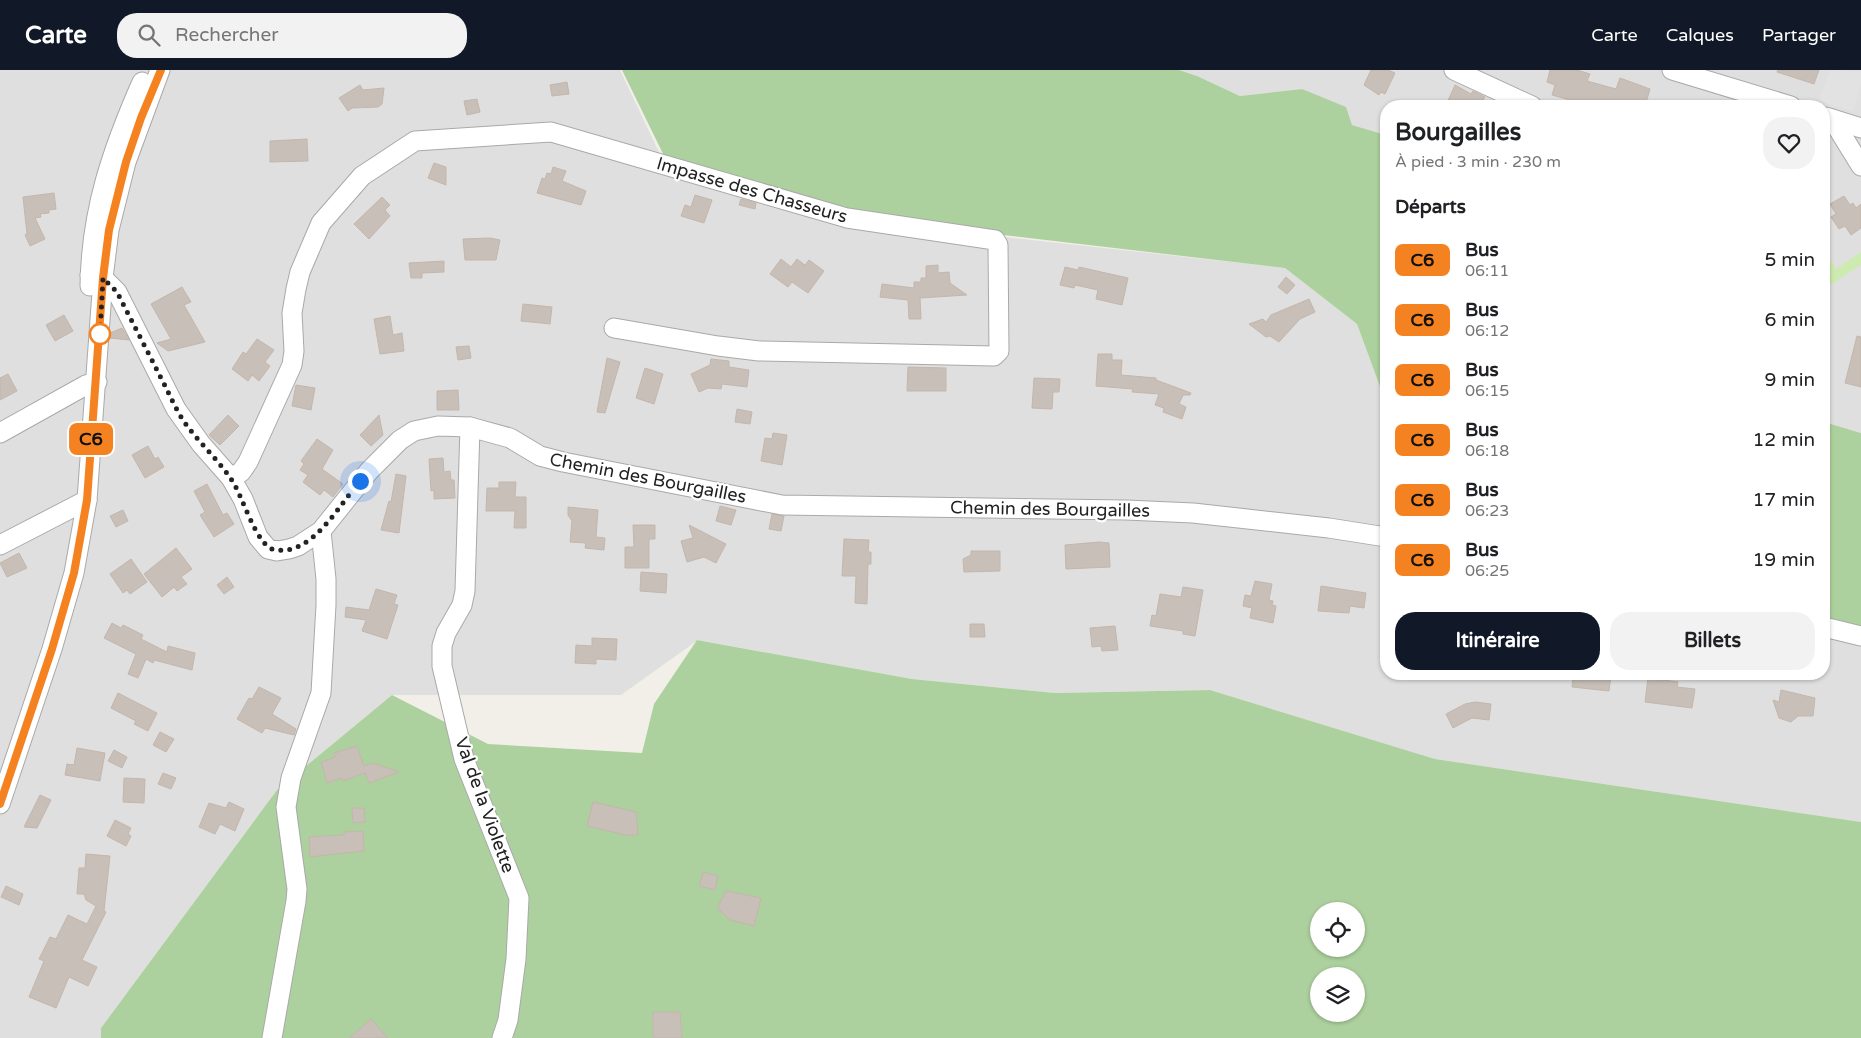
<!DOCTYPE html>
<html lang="fr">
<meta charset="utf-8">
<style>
:root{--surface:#fff;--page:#f2f2f2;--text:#202124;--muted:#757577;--accent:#111827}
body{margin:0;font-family:"Varela Round",sans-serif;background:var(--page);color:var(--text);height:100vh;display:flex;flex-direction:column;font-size:19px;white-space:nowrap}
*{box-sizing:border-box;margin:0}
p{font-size:16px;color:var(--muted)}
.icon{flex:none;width:28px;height:28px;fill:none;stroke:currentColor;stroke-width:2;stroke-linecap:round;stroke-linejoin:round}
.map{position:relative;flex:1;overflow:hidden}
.drawer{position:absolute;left:1380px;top:30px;width:450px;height:580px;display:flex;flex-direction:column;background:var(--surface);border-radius:20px;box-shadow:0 1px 4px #0004}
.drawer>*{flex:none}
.badge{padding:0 10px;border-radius:8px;font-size:18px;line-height:32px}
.controls{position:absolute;left:1310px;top:832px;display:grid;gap:10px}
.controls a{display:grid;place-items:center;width:55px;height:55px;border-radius:50%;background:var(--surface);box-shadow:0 1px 4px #0004;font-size:25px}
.you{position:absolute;width:25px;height:25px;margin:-12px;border:4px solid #fff;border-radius:50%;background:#1a73e8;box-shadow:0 0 0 8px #1a73e833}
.map>.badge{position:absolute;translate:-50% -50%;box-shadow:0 0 0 2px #fff}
h2{padding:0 15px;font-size:19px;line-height:45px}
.round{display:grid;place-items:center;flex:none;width:52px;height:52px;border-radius:20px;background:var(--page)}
.summary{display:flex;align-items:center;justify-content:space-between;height:85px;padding:0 15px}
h1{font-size:24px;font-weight:700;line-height:38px}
.action{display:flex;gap:10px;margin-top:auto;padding:10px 15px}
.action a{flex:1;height:58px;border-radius:20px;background:var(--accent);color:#fff;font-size:20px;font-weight:700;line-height:58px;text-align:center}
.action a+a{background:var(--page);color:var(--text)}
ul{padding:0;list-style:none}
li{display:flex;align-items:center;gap:15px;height:60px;padding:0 15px}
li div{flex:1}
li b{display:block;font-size:19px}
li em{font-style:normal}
li .badge{min-width:55px;font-weight:700;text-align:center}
header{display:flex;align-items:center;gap:30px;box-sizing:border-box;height:70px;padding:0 25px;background:var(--accent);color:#fff}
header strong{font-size:24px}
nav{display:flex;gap:28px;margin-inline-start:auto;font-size:18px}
.search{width:350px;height:45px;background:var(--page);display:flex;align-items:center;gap:12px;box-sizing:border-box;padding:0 18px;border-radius:20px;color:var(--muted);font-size:19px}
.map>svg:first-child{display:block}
.residential{fill:#e0dfdf}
.grass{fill:#cdebb0}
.forest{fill:#add19e;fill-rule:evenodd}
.parking{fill:#e2e2e2}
.building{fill:#c7bfb8;stroke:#c4b6ab}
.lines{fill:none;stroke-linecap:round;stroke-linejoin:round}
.minor-casing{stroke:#a9a9a9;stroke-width:21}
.minor{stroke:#fff;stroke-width:19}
.line-casing{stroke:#fff;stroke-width:11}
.line{stroke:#f58220;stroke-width:8}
.walk{stroke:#222;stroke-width:5;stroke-dasharray:0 9}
.stop-dot{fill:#fff;stroke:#f58220;stroke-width:2.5}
.labels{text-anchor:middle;stroke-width:4.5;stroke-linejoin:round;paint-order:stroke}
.street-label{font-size:18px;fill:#222;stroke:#fff}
</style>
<header>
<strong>Carte</strong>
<div class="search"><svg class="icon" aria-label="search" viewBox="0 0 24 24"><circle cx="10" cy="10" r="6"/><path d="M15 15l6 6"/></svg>Rechercher</div>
<nav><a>Carte</a><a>Calques</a><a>Partager</a></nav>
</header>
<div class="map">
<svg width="1861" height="968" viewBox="0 0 1861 968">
<rect width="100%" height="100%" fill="#f2efe9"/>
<!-- residential -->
<g class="residential">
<polygon points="0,0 620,0 665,95 905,156 1285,198 1357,254 1386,333 1386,604 1824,604 1824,551 1861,559 1861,752 1435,689 1210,620 1055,623 912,609 698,570 621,625 392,625 277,720 101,958 101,968 0,968"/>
<polygon points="1179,0 1861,0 1861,363 1824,352 1824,36 1386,36 1386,65 1352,55 1302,19 1240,26 1197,6"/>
</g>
<!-- grass -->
<polygon class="grass" points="1824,181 1836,199 1861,182 1861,195 1829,216 1824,214"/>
<!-- forest -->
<g class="forest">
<polygon points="622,0 1179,0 1197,6 1240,26 1302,19 1346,37 1352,55 1386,65 1386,333 1357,254 1285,198 893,152 669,96"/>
<polygon points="1824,352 1861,363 1861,559 1824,551"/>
<path d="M697,570L912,609L1055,623L1210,620L1435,689L1861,752V968H101V958L277,720L392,625L488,674L642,683L654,634ZM1319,841H1356V879H1319ZM1319,906H1356V944H1319Z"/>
</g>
<!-- parking -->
<polygon class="parking" points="1830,0 1861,2 1861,15 1853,41 1819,31"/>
<!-- building -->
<g class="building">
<polygon points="1371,0 1388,0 1395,3 1385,24 1381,22 1379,25 1364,15"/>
<polygon points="1550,0 1577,0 1590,4 1587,11 1616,19 1620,8 1650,19 1645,36 1608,36 1590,30 1588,36 1576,36 1577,32 1552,25 1555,15 1547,12"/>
<polygon points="1778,0 1819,0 1814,14 1777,2"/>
<polygon points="567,12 569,24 552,26 550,15"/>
<polygon points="360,15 363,20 384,18 382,34 378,37 352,38 348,41 339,28"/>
<polygon points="1455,15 1471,24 1473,21 1485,27 1483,30 1497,36 1453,36 1447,33"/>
<polygon points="477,29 480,42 467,45 464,31"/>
<polygon points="307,69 308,91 270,92 270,71"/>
<polygon points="434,93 446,97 446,115 428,108"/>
<polygon points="553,97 566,101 562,111 586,121 581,135 537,123 542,108 545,109 547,103 551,104"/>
<polygon points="54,123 56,139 49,140 49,143 40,144 41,147 35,148 45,169 30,176 25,165 27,164 23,127"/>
<polygon points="695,125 712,130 704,153 681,146 685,135 691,137"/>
<polygon points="1844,126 1850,135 1853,133 1856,138 1861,134 1861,158 1851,165 1845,156 1839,159 1831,147 1836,144 1830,134"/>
<polygon points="382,127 390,135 385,140 390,146 369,169 354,154"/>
<polygon points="741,129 756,133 755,139 739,135"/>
<polygon points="490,168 500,170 496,190 465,190 463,169"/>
<polygon points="781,189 791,197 797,189 805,195 809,190 824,201 808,223 792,212 788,217 770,204"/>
<polygon points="444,191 444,202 422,203 422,208 411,208 409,193"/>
<polygon points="938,195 938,203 949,202 950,213 967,225 920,228 921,249 909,249 908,230 880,227 882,214 914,218 914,212 921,212 921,208 926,208 926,196"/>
<polygon points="1065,197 1078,200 1079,197 1128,208 1122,235 1096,229 1098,220 1075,215 1074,218 1060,215"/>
<polygon points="1286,207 1295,215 1287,224 1278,217"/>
<polygon points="182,217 191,232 184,235 205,272 168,281 157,273 171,269 151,234"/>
<polygon points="1309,229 1315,242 1300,249 1279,272 1270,266 1266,267 1249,254 1263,249 1266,252 1271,245"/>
<polygon points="523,234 552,237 550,254 521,251"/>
<polygon points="64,245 73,261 55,271 46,255"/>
<polygon points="390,246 393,265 402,263 404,281 380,284 374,249"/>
<polygon points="122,258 129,270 110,268 110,263"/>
<polygon points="1857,266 1861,267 1861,317 1845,313"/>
<polygon points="257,269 274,280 265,292 270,296 259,311 252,305 248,311 232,299 243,282 246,284"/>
<polygon points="469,276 471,288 458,290 456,277"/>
<polygon points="1098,284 1112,284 1112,290 1122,290 1121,305 1156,308 1156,310 1191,323 1190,325 1183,325 1179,334 1186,337 1182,349 1163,342 1164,338 1155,335 1159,324 1132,322 1133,319 1096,316"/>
<polygon points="607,288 620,292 605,343 597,342"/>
<polygon points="711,289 729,291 729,297 749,300 747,317 722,314 721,319 708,318 699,322 691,304 710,295"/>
<polygon points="908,297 946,298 946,321 907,321"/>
<polygon points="645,298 663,304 654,334 636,328"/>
<polygon points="8,304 17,321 0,330 0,308"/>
<polygon points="1034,308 1060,309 1059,322 1053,322 1052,339 1032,338"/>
<polygon points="296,315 315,318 311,340 292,336"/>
<polygon points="458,320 459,340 437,340 437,321"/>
<polygon points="737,339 752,342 750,354 735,352"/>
<polygon points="228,345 239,356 220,375 209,365"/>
<polygon points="379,345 383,365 371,376 360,365"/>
<polygon points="773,363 787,365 782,395 761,391 765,368 772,369"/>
<polygon points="317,369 333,380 322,399 343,414 333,427 324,420 320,425 303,412 308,405 300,400 304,394 301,391"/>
<polygon points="148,376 155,389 158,387 164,397 145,408 132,385"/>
<polygon points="443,388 444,402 450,401 451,410 454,410 455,428 434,429 434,420 431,421 429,389"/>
<polygon points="396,404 406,406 399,463 381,460 389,431 391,432"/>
<polygon points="499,412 516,412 515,427 526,427 526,458 514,458 515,441 486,441 487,418 499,418"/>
<polygon points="207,414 223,445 227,443 234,454 214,467 200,445 205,442 194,421"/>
<polygon points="720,436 736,440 731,455 716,451"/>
<polygon points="568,437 598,440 596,467 605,468 604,480 585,478 586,473 570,472 572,451 568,445"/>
<polygon points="123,440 128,451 116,457 110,446"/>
<polygon points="772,444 784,446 781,461 769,459"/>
<polygon points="633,455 655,455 655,469 649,469 649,498 625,498 625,477 634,477"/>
<polygon points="689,455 726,474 716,493 704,487 687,492 681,471 693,468"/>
<polygon points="844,469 869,470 868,482 871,482 871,494 868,494 867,534 855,533 856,506 842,506"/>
<polygon points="1099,472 1109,473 1110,497 1066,499 1065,475"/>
<polygon points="176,478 192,499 181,507 187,514 177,521 174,517 162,527 144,504"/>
<polygon points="971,481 1000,481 1000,501 964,502 963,489 971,485"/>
<polygon points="19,483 27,498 7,507 0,493"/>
<polygon points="131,489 147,512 130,524 127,520 123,523 110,504"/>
<polygon points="641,502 667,504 666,523 640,521"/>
<polygon points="227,507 234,517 224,524 217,515"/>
<polygon points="1255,511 1272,514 1269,530 1273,531 1272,535 1276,536 1273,553 1250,548 1252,538 1243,536 1245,525 1251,526"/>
<polygon points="1321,516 1366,523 1364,538 1350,536 1349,543 1318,541"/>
<polygon points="1183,517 1203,520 1195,566 1183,564 1183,561 1150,556 1152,545 1156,546 1160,524 1181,527"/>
<polygon points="376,519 397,525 394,534 398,535 387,569 362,561 366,550 345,547 346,537 369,540"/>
<polygon points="112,553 121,558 123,555 143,565 141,569 167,582 168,576 195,583 192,600 154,590 153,593 146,589 138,608 128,604 136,584 104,568"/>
<polygon points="970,554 984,554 985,567 970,567"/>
<polygon points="1115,556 1118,580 1102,581 1101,576 1092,577 1090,558"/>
<polygon points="592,568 617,569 616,590 596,589 596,594 575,593 576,575 592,576"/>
<polygon points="1577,604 1611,604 1609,621 1572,617 1573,605"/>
<polygon points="1648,608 1678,612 1677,617 1695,619 1692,638 1645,632"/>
<polygon points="259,617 281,628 272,644 296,659 294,665 265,658 262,663 237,649 249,628 252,629"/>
<polygon points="1781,620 1815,628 1813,646 1798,646 1791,652 1779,648 1773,630 1779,632"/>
<polygon points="118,623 157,643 148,661 134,654 136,651 111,638"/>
<polygon points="1475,632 1491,634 1489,650 1472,648 1453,658 1446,644 1465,634"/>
<polygon points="160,662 174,669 166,682 153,675"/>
<polygon points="357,676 364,696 373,693 399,702 369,713 365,703 343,711 342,708 327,713 321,692 335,687 334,683"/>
<polygon points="77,678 105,683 100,711 65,705 67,694 74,695"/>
<polygon points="114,680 127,687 122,698 108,691"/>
<polygon points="163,703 176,708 171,719 158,714"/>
<polygon points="124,708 145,709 144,733 123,732"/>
<polygon points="40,725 51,730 37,758 24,757"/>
<polygon points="229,732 244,739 235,761 220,754 215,764 199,757 209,733 226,738"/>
<polygon points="593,732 636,742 638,765 626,765 587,756"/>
<polygon points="352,738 364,738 365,752 353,753"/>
<polygon points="115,750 131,758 128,764 131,766 126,776 107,766"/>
<polygon points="363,761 364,781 310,787 309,767 344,765 344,762"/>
<polygon points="86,784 110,786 104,841 106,842 82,890 97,897 88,916 69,907 56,938 29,927 44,891 39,889 50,867 56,869 68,845 87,854 96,836 86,830 84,824 77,824 79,798 85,798"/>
<polygon points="703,802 718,806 715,820 699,816"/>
<polygon points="6,816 23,824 19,835 1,827"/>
<polygon points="726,821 761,828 754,856 730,850 719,840 718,836"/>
<polygon points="653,942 680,942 682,968 653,968"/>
<polygon points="371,949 388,968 349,968"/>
</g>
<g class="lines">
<!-- minor casing -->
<g class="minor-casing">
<g id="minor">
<polyline points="1454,0 1532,36"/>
<polyline points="1672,0 1791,36"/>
<polyline points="1826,47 1861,58"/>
<polyline points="1832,49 1861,96"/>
<polyline points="90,205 103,208 117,222 176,339 201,374 231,408 243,429 258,467 268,479 277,481 289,479 298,476 321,461 369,401 400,370 414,361 438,356 470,357 510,368 540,386 563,392 782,435 1126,440 1193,443 1329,458 1386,467"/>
<path d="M90,216C91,141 112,80 142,12"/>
<polyline points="470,357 465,521 462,535 446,563 442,576 442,596 464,689 519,828 516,889 508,950 502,968"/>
<polyline points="0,363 86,315 97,312"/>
<polyline points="231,408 241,402 248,392 292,295 294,281 292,243 296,219 300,202 321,153 362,106 415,71 551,62 847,148 995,170 998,175 999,281 994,286 759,281 718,276 614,258"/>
<polyline points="0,475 87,430"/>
<polyline points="1824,557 1861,566"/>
<polyline points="0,734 52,579 74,503 87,430 103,208 109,160 126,92 160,0"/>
<polyline points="272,968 296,831 297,819 286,737 291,708 321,623 326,535 326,509 321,461"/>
</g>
</g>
<!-- minor -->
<use href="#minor" class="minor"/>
</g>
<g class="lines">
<!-- line casing -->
<g class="line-casing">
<polyline id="line" points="0,734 52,579 74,503 87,430 103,208 109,160 126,92 141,48 161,0"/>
</g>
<!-- line -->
<use href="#line" class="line"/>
<!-- walk -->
<path class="walk" d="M100,264L103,208L117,222C131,250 146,278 160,306C168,321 174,336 183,350C197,371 217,388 231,409C243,425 256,478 276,480C313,485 339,435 360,411"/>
</g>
<!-- markers -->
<circle class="stop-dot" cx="100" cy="264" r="10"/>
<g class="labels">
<!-- street labels -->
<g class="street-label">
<text transform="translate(752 120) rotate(16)" y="6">Impasse des Chasseurs</text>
<text transform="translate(648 408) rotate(11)" y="6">Chemin des Bourgailles</text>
<text transform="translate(1050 439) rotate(1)" y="6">Chemin des Bourgailles</text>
<text transform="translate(485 735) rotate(70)" y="6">Val de la Violette</text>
</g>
</g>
</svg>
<div class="controls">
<a><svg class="icon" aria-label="locate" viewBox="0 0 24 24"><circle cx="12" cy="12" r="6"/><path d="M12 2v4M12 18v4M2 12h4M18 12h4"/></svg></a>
<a><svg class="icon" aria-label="layers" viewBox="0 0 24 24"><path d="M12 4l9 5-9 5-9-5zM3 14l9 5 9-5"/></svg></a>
</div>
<div class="you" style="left:360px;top:411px"></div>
<b class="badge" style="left:91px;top:369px;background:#f58220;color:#111">C6</b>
<section class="drawer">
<div class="summary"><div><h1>Bourgailles</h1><p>À pied · 3 min · 230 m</p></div><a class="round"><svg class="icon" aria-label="heart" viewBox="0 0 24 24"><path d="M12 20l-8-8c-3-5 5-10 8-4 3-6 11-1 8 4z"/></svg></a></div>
<h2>Départs</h2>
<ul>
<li><span class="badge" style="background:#f58220;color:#111">C6</span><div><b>Bus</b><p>06:11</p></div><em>5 min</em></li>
<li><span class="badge" style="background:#f58220;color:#111">C6</span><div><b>Bus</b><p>06:12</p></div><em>6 min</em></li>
<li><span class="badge" style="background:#f58220;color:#111">C6</span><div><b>Bus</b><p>06:15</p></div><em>9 min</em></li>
<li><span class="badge" style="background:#f58220;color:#111">C6</span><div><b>Bus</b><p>06:18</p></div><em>12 min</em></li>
<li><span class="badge" style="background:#f58220;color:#111">C6</span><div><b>Bus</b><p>06:23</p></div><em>17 min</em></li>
<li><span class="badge" style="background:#f58220;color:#111">C6</span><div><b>Bus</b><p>06:25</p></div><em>19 min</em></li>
</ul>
<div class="action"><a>Itinéraire</a><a>Billets</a></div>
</section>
</div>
